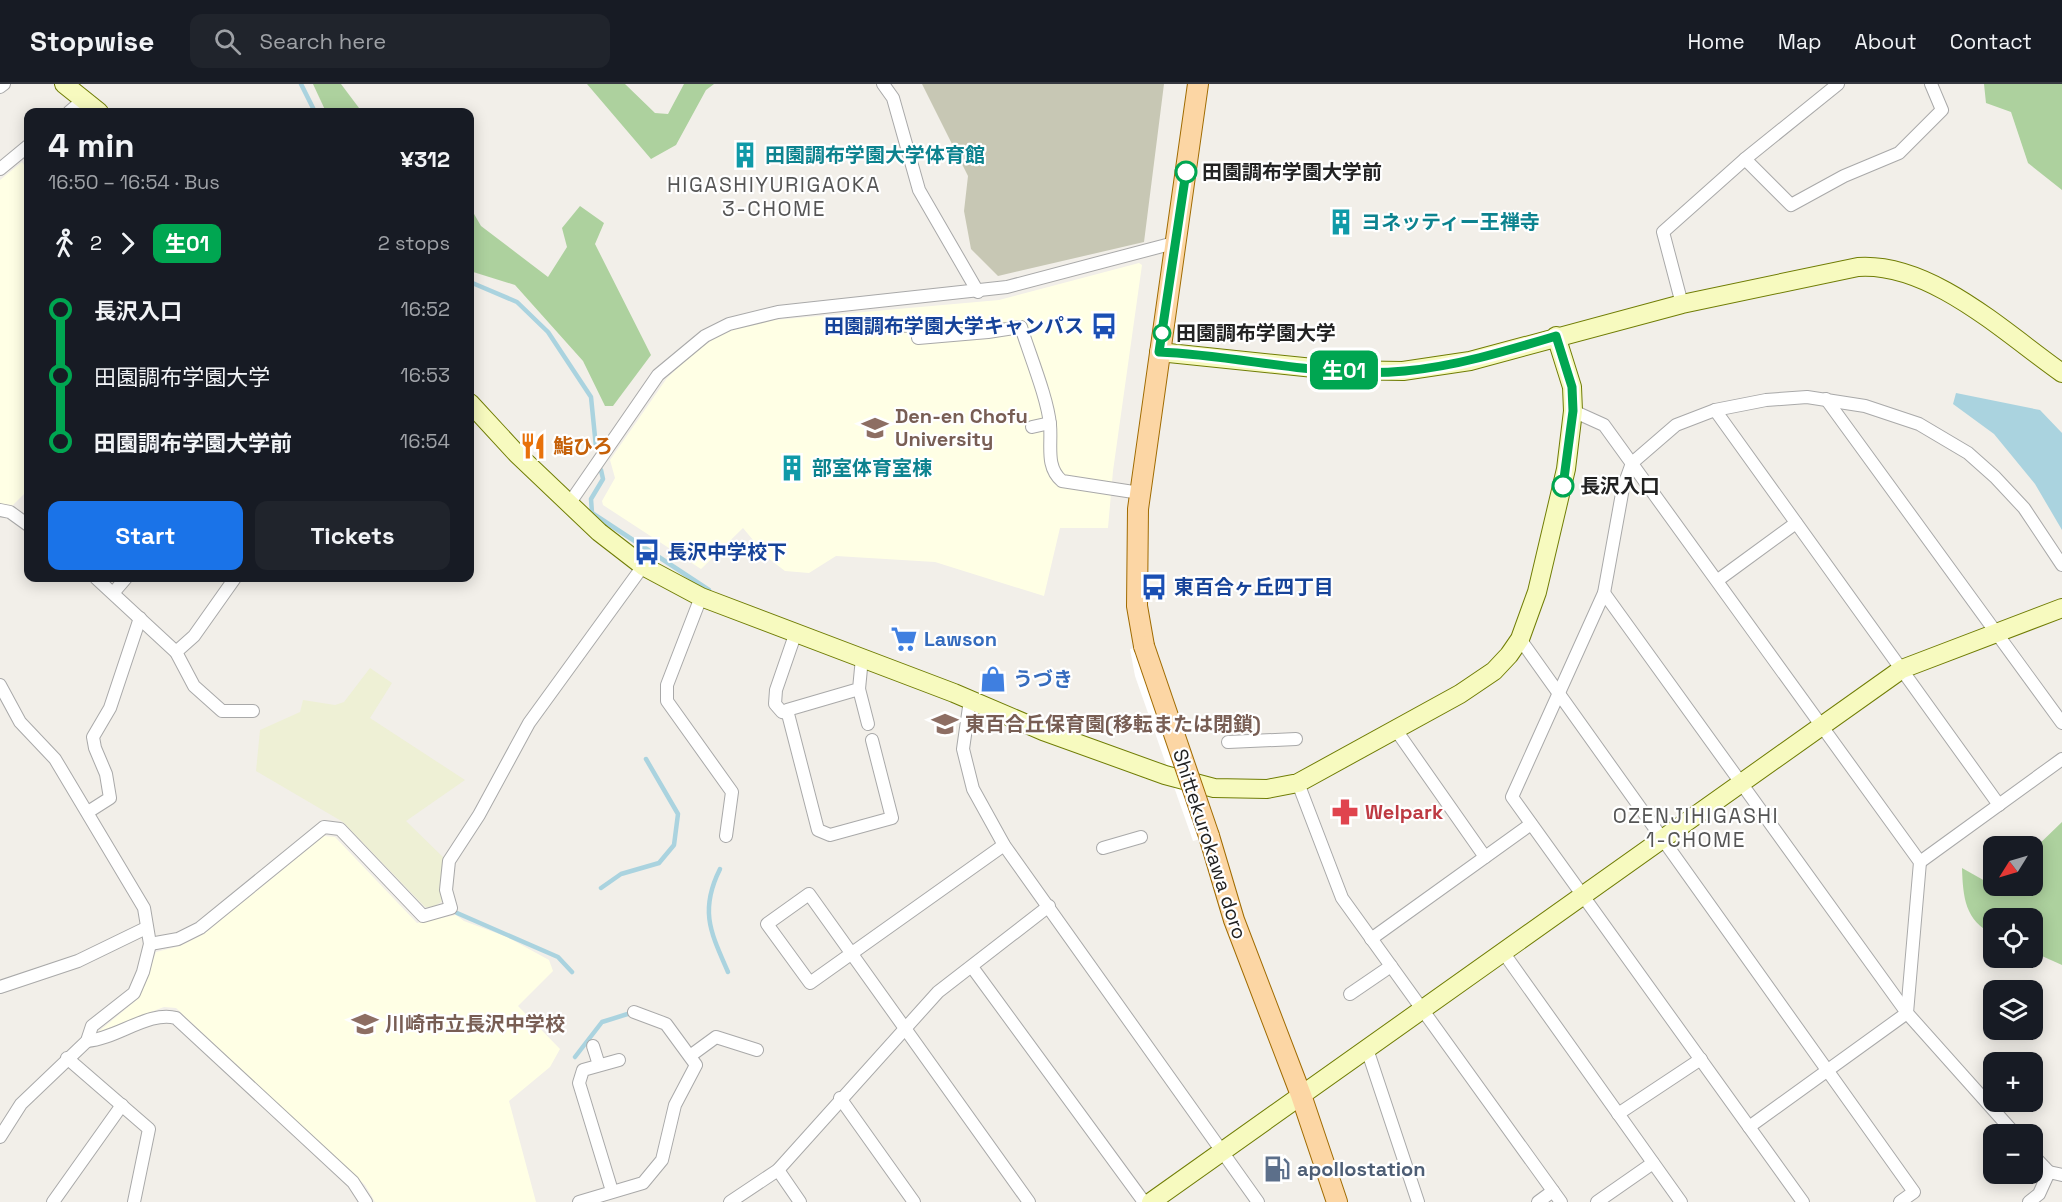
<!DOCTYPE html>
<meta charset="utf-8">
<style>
:root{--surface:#171b24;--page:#20242c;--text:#f1f3f6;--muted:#9ea1a6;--line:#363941;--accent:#1a73e8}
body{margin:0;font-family:"Space Grotesk","Noto Sans JP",sans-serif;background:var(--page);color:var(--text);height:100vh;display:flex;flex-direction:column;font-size:22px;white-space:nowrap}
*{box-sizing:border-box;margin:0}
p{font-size:20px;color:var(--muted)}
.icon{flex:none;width:33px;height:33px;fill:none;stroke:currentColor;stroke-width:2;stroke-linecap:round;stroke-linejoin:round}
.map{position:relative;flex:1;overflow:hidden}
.details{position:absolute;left:24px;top:24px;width:450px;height:474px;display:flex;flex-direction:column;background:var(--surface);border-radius:12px;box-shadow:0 3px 15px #0003}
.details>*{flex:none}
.badge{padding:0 12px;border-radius:9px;font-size:21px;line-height:39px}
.needle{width:39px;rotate:233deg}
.buttons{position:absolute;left:1983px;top:752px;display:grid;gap:12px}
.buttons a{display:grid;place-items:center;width:60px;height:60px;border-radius:12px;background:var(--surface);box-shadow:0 3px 15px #0003;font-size:30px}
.map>.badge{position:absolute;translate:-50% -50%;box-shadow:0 0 0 3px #fff}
.legs{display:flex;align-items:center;gap:9px;height:66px;padding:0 24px;font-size:20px}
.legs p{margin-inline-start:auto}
.overview{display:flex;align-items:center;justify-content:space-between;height:102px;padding:0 24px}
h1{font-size:33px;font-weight:600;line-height:45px}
.cta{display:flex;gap:12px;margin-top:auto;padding:12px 24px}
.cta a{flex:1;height:69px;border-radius:12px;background:var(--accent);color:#fff;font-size:24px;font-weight:600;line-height:69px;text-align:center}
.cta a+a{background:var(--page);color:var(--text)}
ul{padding:0 24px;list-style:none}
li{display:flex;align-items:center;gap:21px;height:66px;font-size:22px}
li i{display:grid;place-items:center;width:9px;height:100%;margin:0 8px;background:currentColor}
li i::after{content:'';width:15px;height:15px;margin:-8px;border:4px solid;border-radius:50%;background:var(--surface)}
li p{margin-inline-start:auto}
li:first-child i{background:linear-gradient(#0000 50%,currentColor 0)}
li:last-child i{background:linear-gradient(currentColor 50%,#0000 0)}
header{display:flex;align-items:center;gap:36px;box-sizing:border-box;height:84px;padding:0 30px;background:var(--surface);border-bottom:2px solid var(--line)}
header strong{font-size:28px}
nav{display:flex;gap:33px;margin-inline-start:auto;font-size:21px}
.search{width:420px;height:54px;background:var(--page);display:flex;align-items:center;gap:15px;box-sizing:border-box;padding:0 21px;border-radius:12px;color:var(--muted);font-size:22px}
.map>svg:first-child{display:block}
.education{fill:#ffffe5}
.construction{fill:#c7c7b4}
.farmland{fill:#eef0d5}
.forest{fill:#add19e}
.water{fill:#aad3df}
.pier{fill:#fff}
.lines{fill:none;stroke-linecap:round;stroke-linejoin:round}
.stream{stroke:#aad3df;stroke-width:4.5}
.street-casing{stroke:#a9a9a9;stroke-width:14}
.secondary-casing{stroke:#707d05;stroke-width:20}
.primary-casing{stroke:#a06b00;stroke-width:22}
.street{stroke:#fff;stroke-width:12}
.secondary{stroke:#f7fabf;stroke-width:18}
.primary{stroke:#fcd6a4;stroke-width:20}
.primary-bridge-casing{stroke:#a06b00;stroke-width:22;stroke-linecap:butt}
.primary-bridge{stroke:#fcd6a4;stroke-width:20}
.line-1-casing{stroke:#fff;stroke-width:14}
.line-1{stroke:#00a651;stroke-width:9}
.stop-1-dot{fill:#fff;stroke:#00a651;stroke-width:3}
.labels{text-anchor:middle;stroke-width:4.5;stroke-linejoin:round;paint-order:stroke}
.culture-label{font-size:20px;font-weight:bold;fill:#0d838f;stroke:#fff;text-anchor:start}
.stop-label{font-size:20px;font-weight:bold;fill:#222;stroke:#fff;text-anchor:start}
.transit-label{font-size:20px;font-weight:bold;fill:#164399;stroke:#fff;text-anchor:start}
.education-label{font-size:20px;font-weight:bold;fill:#785e54;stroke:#fff;text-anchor:start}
.food-label{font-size:20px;font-weight:bold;fill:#c56008;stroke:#fff;text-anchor:start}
.shop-label{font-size:20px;font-weight:bold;fill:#366cbe;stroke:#fff;text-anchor:start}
.health-label{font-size:20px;font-weight:bold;fill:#be3a42;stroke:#fff;text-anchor:start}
.street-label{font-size:20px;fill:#222;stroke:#fff}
.service-label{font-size:20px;font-weight:bold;fill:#4e5e75;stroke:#fff;text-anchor:start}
.neighbourhood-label{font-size:21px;letter-spacing:1.5px;fill:#555;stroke:#fff}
</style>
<header>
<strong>Stopwise</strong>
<div class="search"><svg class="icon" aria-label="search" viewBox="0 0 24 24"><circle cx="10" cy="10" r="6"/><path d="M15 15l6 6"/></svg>Search here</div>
<nav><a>Home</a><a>Map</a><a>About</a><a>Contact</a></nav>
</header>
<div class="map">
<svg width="2062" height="1118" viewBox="0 0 2062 1118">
<rect width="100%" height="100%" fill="#f2efe9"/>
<!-- education -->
<g class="education">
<polygon points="22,78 28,87 28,406 13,421 0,420 0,96"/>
<polygon points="1139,179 1142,181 1113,387 1108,444 1060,444 1044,512 935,478 836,472 809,489 785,487 768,474 743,444 701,485 603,421 602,417 615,394 610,376 667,294 697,266 720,251 741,243 774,236 999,216"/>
<polygon points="324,752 335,753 417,839 456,831 464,837 507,853 549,876 553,887 518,922 560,965 550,983 509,1017 536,1118 375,1118 365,1101 176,924 164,923 98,948 139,914 156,868 180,862 204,850"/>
</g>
<!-- construction -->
<polygon class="construction" points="922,0 1164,0 1144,158 998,192 971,165 964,127 968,92"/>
<!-- farmland -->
<polygon class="farmland" points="370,584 392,599 370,634 465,696 406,737 446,776 444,816 432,824 425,823 343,738 256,687 260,646 300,628 303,616 335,621 344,618"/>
<!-- forest -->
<g class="forest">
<polygon points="313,0 341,0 362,28 326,28"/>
<polygon points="587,0 625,0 655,29 668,30 684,0 714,0 706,6 676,61 651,75"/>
<polygon points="1984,0 2062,0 2062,106 2028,79 2011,28 1986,19"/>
<polygon points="580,122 604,139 595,160 651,271 613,322 605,322 583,277 515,201 470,187 470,123 481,142 548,193 567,163 562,144"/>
<path d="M2062,738V881L2033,868L2032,834H1994L1993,850C1965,837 1963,813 1962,784L1994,802L2032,801L2033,766Z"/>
</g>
<!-- water -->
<polygon class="water" points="1956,309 2040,326 2062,349 2062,446 2035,400 1994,350 1953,320"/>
<!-- pier -->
<polygon class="pier" points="1153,560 1216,751 1193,757 1135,592 1130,565"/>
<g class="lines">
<!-- stream -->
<g class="stream">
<polyline points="301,0 315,28"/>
<polyline points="470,198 517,218 548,248 591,313 596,363"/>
<polyline points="601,386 603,395 591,415 592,429 709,506 709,509"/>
<path d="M720,785C699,827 711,849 728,888"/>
<polyline points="601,804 621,790 659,779 674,761 678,730 646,675"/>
<polyline points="457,829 558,873 572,888"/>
<polyline points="575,973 602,938 634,928"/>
</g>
<!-- street casing -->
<g class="street-casing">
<g id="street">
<polyline points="883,0 893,14 919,106 978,208"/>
<polyline points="0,3 4,0"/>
<polyline points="69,28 83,16"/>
<polyline points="1745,75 1791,121 1844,92 1899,69 1942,26 1931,0"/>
<polyline points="0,85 28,62"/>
<polyline points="1682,220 1663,148 1745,75 1838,0"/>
<polyline points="850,243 897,241 949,245"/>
<path d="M918,254L988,248L1021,243C1029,269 1048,315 1050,341C1052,360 1045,383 1062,397L1140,409"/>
<polyline points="1826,315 2062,639"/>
<polyline points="1715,326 1999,721"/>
<polyline points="1573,327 1604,341 1920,778 1907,929 2015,1050"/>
<polyline points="1032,343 1050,339"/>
<polyline points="569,420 658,291 705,252 729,240 778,228 1007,203 1174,159"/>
<polyline points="0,426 10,428 28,441"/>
<polyline points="96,494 176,568 194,602 222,627 253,627"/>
<polyline points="1718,496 1796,439"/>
<polyline points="114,508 126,494"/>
<polyline points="1604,509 1907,929 1749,1043"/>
<polyline points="701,513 667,601 667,617 732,708 726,752"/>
<polyline points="1520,555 1914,1108 1900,1118"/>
<polyline points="176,568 194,552 235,494"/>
<polyline points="862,574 859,605 787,626 818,746 830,751 892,734 872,656"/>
<polyline points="0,601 20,638 55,675 144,824 150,860 143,888 134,909 92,942 87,957 21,1020 0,1053"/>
<polyline points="859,605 868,640"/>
<polyline points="970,616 963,665 973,705 1004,761 1258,1118"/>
<polyline points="788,629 782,628 775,620 776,606 796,548"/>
<polyline points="1396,646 1485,773"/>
<polyline points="1228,658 1296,655"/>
<polyline points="1298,699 1342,814 1561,1118"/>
<polyline points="88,728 110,714 106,690 95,664 93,653 110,624 140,534"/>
<polyline points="1004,761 810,899 767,840 809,810 1029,1118"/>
<polyline points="1103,764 1141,753"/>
<polyline points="1920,778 2062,675"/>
<polyline points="1371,855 1531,740"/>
<polyline points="150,860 178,855 200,844 324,743 340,745 423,832 451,824 446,806 449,777 479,731 529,639 643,482"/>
<polyline points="1503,868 1681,1118"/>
<polyline points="972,883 1144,1118"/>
<polyline points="0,903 78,877 146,844"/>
<polyline points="1350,910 1391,882"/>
<path d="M87,957C116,955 150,926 176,934L353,1098L366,1118"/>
<polyline points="593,962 599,981"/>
<polyline points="1367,965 1418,1118"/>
<polyline points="690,972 716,953 757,966"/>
<polyline points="67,974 149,1045 134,1118"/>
<polyline points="840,1014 914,1118"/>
<polyline points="1618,1030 1701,975"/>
<polyline points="2032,1070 2049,1088"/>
<polyline points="778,1086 800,1118"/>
<polyline points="612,1107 579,999 583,986 619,976"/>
<polyline points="53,1118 122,1021"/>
<polyline points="579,1118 643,1099 662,1076 675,1021 696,981 666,940 634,928"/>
<polyline points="730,1118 778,1086 938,908 1049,822"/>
<polyline points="1538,1118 1553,1107"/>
<polyline points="1597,1118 1653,1079"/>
<polyline points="1803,1118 1512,713 1604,509 1623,404 1632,379 1676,341 1715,326 1766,316 1807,313 1865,322 1919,340 1968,369 1995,393 2024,424 2062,481"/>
<polyline points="2029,1118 2039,1110 2049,1088 2062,1091"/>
</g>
</g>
<!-- secondary casing -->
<g class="secondary-casing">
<g id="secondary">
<polyline points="64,0 99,28"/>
<path d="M1159,268L1333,286L1403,287L1470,277L1682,220L1858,183C1931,178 2005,249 2062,289"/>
<polyline points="470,319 517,370 599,448 643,482 701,513 954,609 1043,647 1165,691 1214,704 1267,705 1298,699 1460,610 1494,587 1509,571 1520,555 1537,508 1566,385 1573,327 1572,303 1556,252"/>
<polyline points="1151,1118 1902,585 2062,524"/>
</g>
</g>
<!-- primary casing -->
<g class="primary-casing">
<g id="primary">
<polyline points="1144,562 1137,522 1138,425 1198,0"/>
<polyline points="1209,752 1234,836 1301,1011 1337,1118"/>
</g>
</g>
<!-- street -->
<use href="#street" class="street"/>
<!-- secondary -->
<use href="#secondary" class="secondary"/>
<!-- primary -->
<use href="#primary" class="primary"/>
<!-- primary-bridge casing -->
<g class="primary-bridge-casing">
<polyline id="primary-bridge" points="1144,562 1209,752"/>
</g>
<!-- primary-bridge -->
<use href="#primary-bridge" class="primary-bridge"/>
</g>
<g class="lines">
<!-- line-1 casing -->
<g class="line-1-casing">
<path id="line-1" d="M1186,88L1159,268C1240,271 1323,295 1405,287C1457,282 1506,267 1556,252L1572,303L1573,327L1563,402"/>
</g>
<!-- line-1 -->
<use href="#line-1" class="line-1"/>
</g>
<!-- icons -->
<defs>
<g id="building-bare" transform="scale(2.07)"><path d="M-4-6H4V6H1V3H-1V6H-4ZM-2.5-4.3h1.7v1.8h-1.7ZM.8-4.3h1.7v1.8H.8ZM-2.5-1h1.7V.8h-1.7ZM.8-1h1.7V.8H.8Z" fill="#0f9aa8" stroke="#fff" stroke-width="2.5" paint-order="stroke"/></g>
<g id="bus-bare" transform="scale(2.07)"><path d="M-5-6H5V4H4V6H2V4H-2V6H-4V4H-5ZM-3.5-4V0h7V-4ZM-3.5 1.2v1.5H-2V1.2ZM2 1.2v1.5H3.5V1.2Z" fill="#1a4fb4" stroke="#fff" stroke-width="2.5" paint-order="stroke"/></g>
<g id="university-bare" transform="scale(2.07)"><path d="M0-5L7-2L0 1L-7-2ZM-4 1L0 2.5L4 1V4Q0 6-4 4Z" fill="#8d6e63" stroke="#fff" stroke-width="2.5" paint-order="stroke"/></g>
<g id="restaurant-bare" transform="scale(2.07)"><path d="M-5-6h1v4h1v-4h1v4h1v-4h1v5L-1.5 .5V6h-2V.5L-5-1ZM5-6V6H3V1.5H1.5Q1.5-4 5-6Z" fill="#e8710a" stroke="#fff" stroke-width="2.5" paint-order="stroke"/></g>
<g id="supermarket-bare" transform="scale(2.07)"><path d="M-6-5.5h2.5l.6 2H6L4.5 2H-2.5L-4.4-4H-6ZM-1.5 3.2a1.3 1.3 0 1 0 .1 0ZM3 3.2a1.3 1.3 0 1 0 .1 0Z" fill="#3f7fe0" stroke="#fff" stroke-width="2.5" paint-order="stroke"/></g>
<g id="shop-bare" transform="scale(2.07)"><path d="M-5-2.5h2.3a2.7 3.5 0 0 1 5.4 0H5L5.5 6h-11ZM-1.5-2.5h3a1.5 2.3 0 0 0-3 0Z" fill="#3f7fe0" stroke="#fff" stroke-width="2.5" paint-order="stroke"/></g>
<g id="school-bare" transform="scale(2.07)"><path d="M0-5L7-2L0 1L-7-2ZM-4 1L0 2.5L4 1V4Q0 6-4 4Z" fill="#8d6e63" stroke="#fff" stroke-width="2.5" paint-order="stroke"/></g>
<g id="pharmacy-bare" transform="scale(2.07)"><path d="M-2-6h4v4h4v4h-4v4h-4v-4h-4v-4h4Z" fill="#e0444e" stroke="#fff" stroke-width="2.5" paint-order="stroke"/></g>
<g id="fuel-bare" transform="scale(2.07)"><path d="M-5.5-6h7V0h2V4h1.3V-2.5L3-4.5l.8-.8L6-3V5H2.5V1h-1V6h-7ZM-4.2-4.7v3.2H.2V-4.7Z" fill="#5c6f8a" stroke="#fff" stroke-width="2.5" paint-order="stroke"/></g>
</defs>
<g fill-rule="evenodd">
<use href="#building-bare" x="745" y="71"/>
<use href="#building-bare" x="1341" y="138"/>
<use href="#bus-bare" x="1104" y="242"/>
<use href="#university-bare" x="875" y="344"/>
<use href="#restaurant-bare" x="533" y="362"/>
<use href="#building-bare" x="792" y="384"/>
<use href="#bus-bare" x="647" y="468"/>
<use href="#bus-bare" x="1154" y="503"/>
<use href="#supermarket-bare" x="904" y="555"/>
<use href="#shop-bare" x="993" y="595"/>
<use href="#school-bare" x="945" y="640"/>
<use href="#pharmacy-bare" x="1345" y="728"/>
<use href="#school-bare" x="365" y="940"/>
<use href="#fuel-bare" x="1277" y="1085"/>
</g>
<!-- markers -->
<g class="stop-1-dot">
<circle cx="1186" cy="88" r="10"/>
<circle cx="1162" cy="249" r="8"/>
<circle cx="1563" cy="402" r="10"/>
</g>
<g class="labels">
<!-- culture labels -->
<g class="culture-label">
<text x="765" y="78">田園調布学園大学体育館</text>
<text x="1361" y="145">ヨネッティー王禅寺</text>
<text x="812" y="391">部室体育室棟</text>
</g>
<!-- stop labels -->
<g class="stop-label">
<text x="1202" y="95">田園調布学園大学前</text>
<text x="1176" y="256">田園調布学園大学</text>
<text x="1580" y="409">長沢入口</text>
</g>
<!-- transit labels -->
<g class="transit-label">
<text x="1084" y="249" text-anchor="end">田園調布学園大学キャンパス</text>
<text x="667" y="475">長沢中学校下</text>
<text x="1174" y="510">東百合ヶ丘四丁目</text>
</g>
<!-- education labels -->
<g class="education-label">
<text x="895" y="339">Den-en Chofu<tspan x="895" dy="23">University</tspan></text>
<text x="965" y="647">東百合丘保育園(移転または閉鎖)</text>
<text x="385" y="947">川崎市立長沢中学校</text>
</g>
<!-- food labels -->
<g class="food-label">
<text x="553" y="369">鮨ひろ</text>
</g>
<!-- shop labels -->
<g class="shop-label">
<text x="924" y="562">Lawson</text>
<text x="1013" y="602">うづき</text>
</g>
<!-- health labels -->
<g class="health-label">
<text x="1365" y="735">Welpark</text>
</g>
<!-- street labels -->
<g class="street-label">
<text transform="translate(1210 760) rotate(72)" y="7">Shittekurokawa doro</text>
</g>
<!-- service labels -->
<g class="service-label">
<text x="1297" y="1092">apollostation</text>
</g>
<!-- neighbourhood labels -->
<g class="neighbourhood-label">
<text x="774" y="108">HIGASHIYURIGAOKA<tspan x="774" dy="24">3-CHOME</tspan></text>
<text x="1696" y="739">OZENJIHIGASHI<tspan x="1696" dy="24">1-CHOME</tspan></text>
</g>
</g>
</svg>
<div class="buttons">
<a><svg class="needle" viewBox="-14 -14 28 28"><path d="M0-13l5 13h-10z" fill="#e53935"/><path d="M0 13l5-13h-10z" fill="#9ea1a6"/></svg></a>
<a><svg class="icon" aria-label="locate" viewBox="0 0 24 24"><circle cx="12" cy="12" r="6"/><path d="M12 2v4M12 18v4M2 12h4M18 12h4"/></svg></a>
<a><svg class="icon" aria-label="layers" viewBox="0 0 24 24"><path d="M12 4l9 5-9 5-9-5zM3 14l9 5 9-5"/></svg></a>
<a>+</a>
<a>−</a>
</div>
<b class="badge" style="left:1344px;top:286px;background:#00a651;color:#fff">生01</b>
<section class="details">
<div class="overview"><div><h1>4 min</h1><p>16:50 – 16:54 · Bus</p></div><b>¥312</b></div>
<div class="legs"><svg class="icon" aria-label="walk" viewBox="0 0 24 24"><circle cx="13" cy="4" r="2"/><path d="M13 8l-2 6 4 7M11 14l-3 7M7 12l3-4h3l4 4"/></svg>2<svg class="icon" aria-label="forward" viewBox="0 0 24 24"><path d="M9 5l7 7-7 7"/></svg><b class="badge" style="background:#00a651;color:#fff">生01</b><p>2 stops</p></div>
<ul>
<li><i style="color:#00a651"></i><b>長沢入口</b><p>16:52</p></li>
<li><i style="color:#00a651"></i><span>田園調布学園大学</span><p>16:53</p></li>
<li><i style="color:#00a651"></i><b>田園調布学園大学前</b><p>16:54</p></li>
</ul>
<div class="cta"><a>Start</a><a>Tickets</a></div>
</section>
</div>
